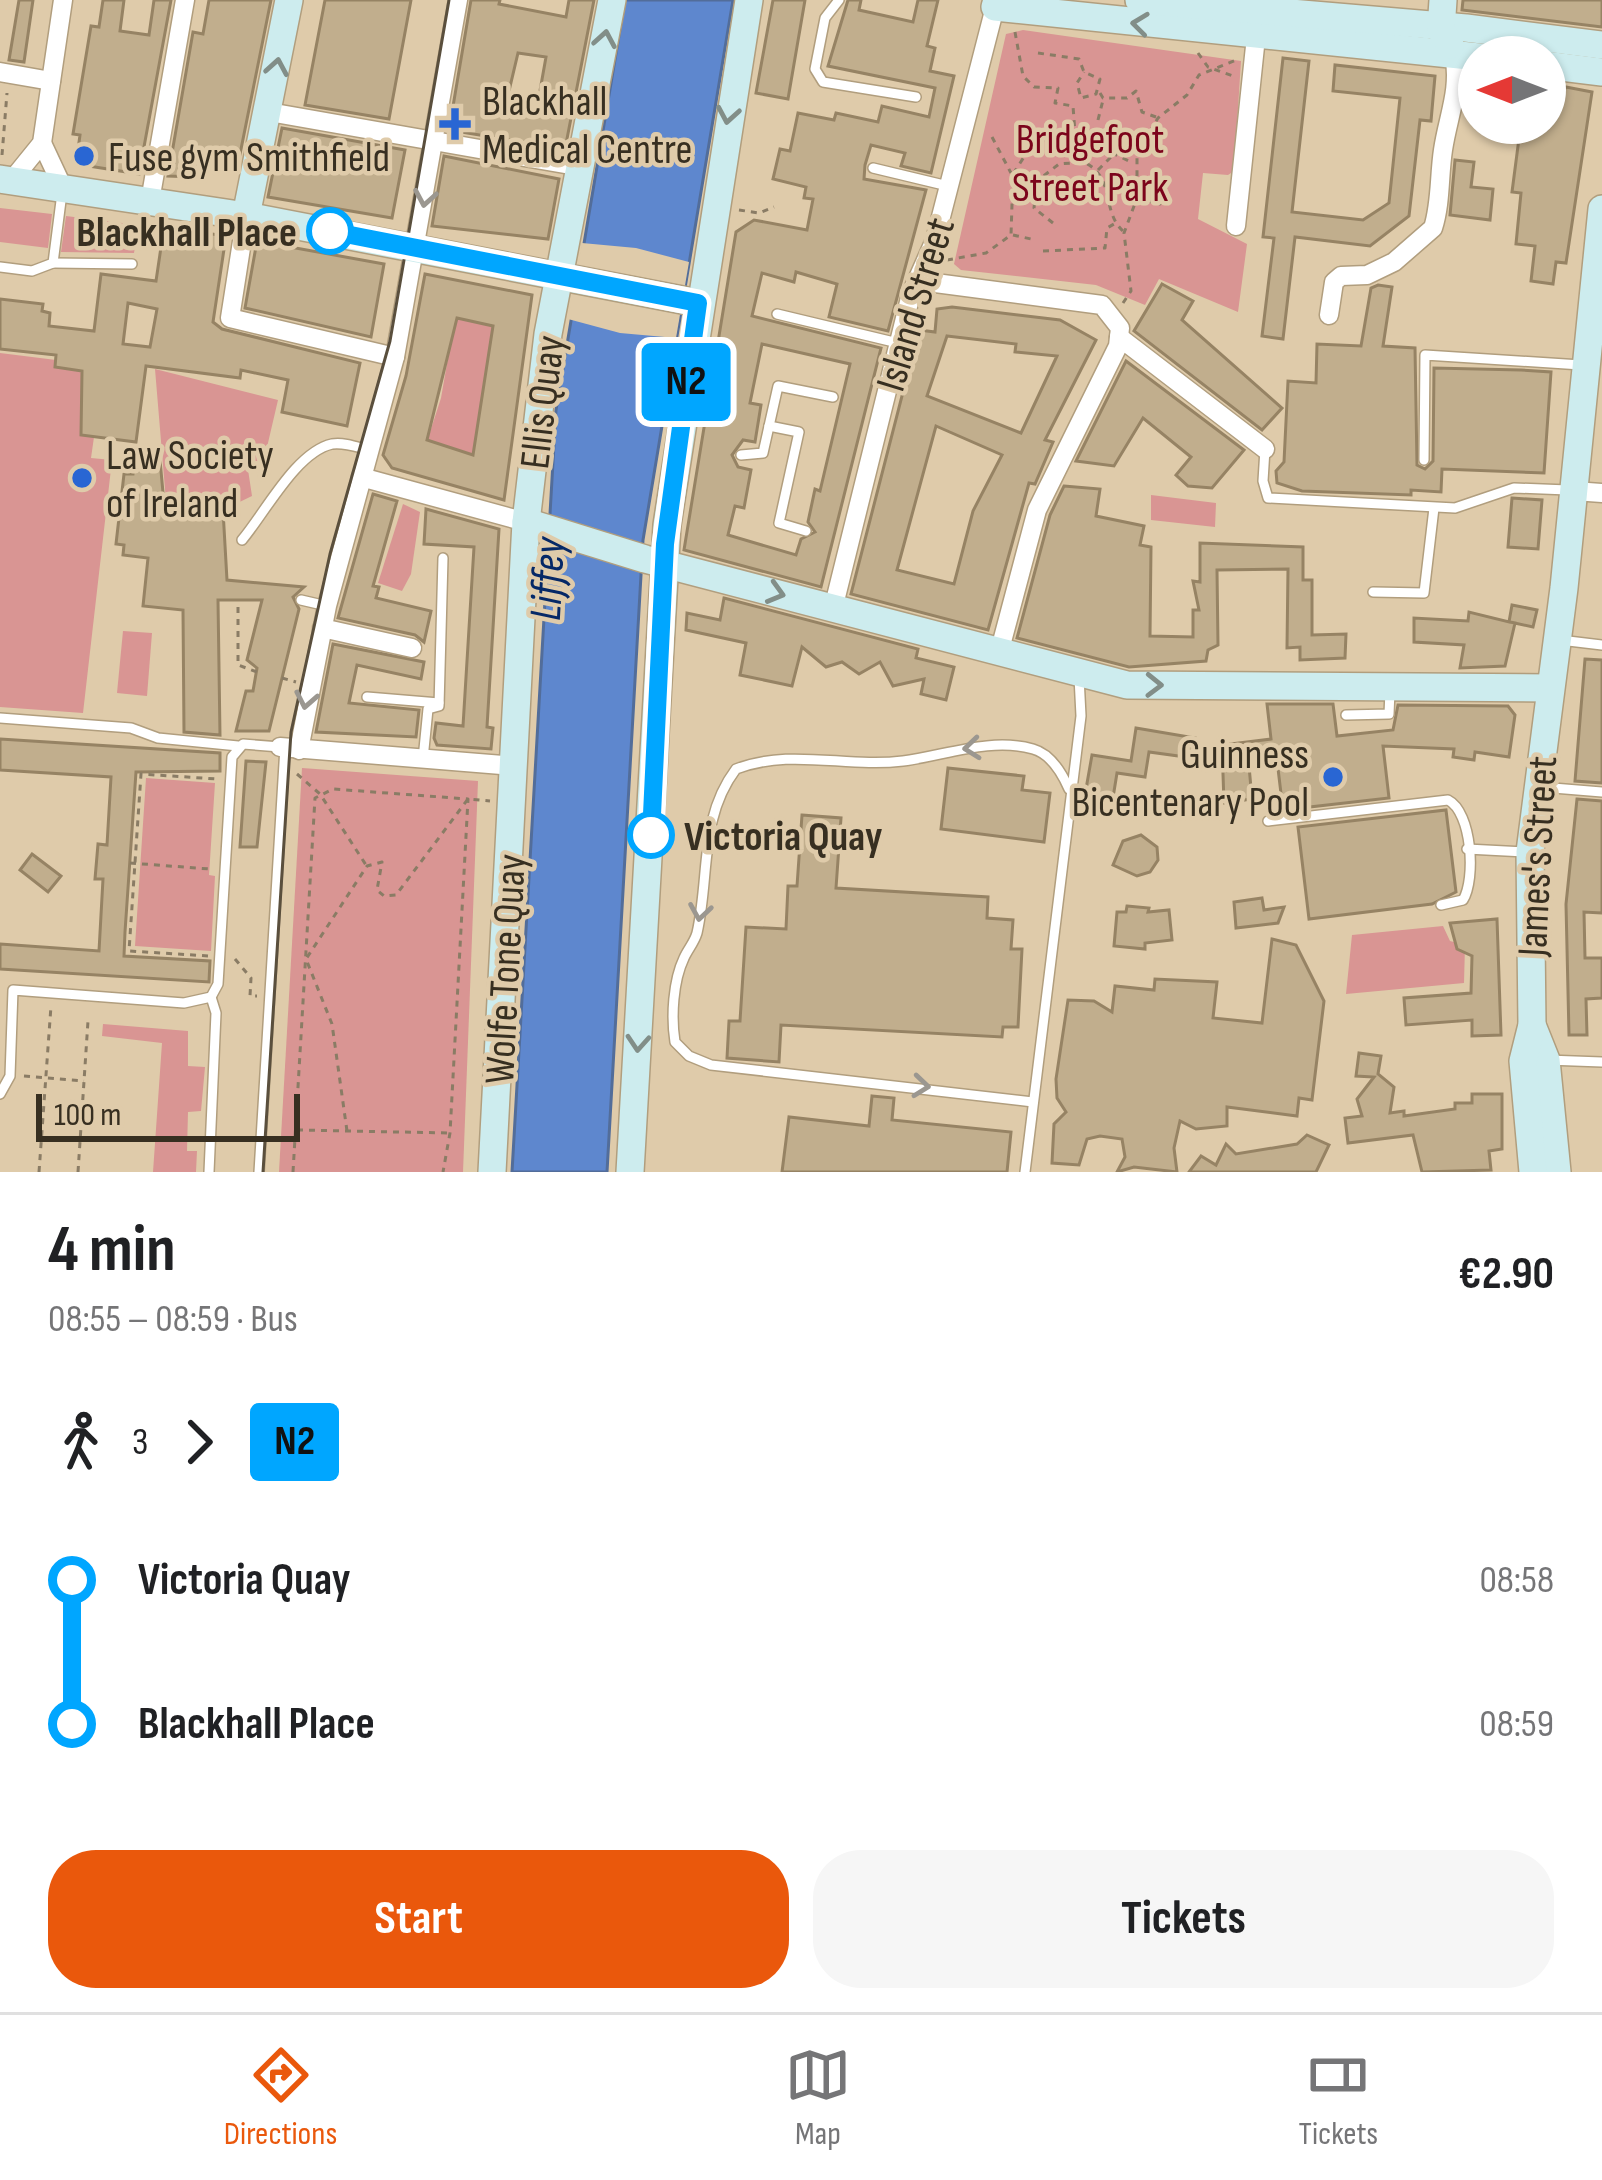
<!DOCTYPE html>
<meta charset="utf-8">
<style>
:root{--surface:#fff;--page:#f6f6f6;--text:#202124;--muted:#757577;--line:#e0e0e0;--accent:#ea580c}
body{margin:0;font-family:"Sofia Sans Condensed",sans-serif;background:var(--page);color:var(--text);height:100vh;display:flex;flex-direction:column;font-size:45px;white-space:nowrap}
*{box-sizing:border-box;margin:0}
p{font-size:39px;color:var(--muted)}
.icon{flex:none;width:66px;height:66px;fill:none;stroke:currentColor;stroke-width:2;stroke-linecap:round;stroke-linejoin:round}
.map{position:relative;height:1172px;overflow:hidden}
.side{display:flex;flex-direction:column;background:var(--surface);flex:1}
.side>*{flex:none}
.badge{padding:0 24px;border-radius:9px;font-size:42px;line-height:78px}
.needle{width:78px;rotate:270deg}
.buttons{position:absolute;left:1458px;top:36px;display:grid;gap:24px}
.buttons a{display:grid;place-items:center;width:108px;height:108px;border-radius:50%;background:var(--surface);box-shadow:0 3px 9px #0004;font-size:60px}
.scale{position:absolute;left:36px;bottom:30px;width:264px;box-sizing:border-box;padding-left:12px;border:6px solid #372f21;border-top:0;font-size:33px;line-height:42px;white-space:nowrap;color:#372f21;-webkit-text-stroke:9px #dfcbaa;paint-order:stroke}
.map>.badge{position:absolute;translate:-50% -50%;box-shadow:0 0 0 6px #fff}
.legs{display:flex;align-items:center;gap:18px;height:132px;padding:0 48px;font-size:39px}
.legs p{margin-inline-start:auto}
.head{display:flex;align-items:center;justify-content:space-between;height:204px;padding:0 48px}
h1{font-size:66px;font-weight:700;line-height:90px}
.action{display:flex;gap:24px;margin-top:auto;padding:24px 48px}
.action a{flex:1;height:138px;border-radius:48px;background:var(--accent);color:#fff;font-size:48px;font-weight:700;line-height:138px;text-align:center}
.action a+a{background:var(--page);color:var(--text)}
ul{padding:0 48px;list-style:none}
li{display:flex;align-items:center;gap:42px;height:144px;font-size:45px}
li i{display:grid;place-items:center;width:18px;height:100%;margin:0 15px;background:currentColor}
li i::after{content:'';width:30px;height:30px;margin:-15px;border:9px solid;border-radius:50%;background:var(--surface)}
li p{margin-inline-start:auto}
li:first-child i{background:linear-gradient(#0000 50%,currentColor 0)}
li:last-child i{background:linear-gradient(currentColor 50%,#0000 0)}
.menu{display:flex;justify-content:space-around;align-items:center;height:168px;border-top:3px solid var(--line);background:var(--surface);font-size:33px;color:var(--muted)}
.menu a{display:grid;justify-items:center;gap:6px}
.menu .selected{color:var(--accent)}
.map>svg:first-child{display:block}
.green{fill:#d99593}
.water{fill:#5e87ce;stroke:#526d9a;stroke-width:3}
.pier{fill:#dfcbaa}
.building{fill:#c1ae8d;stroke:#968364;stroke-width:3;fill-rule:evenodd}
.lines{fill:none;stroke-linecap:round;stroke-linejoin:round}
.lane-casing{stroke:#b19e7e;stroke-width:12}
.street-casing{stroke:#b19e7e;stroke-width:21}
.secondary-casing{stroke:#b19e7e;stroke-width:30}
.path{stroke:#8a7c65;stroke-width:3;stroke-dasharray:6 6;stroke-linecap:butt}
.lane{stroke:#fff;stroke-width:9}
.street{stroke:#fff;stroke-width:18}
.secondary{stroke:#cdecee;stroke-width:27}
.tram{stroke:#5a4f3d;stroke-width:3}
.oneway{stroke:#828e88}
.oneway2{stroke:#9b9790}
.line-1-casing{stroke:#fff;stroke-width:27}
.line-1{stroke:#00a6ff;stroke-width:18}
.poi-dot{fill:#2966d3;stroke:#dfcbaa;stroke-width:4.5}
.stop-1-dot{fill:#fff;stroke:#00a6ff;stroke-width:6}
.labels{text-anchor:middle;stroke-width:9;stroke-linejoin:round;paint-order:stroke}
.poi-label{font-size:42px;fill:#372f21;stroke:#dfcbaa;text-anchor:start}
.park-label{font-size:42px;fill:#7c041b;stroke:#dfcbaa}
.stop-label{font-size:42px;font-weight:bold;fill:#372f21;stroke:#dfcbaa;text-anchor:end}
.street-label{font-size:42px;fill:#372f21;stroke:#dfcbaa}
.water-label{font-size:45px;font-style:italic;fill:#052867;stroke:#dfcbaa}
</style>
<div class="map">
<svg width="1602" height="1172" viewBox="0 0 1602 1172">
<rect width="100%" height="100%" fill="#dfcbaa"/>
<!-- green -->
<g class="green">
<polygon points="1023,30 1241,61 1234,171 1228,175 1203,173 1198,219 1247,244 1238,312 1159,279 1145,305 1096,285 961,270 954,264 1006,34"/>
<polygon points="0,208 52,214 48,248 0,242"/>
<polygon points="66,216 138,225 134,253 61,252"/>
<polygon points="455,318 483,324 495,319 472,470 422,457 441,398"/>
<polygon points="0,353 56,360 56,367 82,371 81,435 94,437 91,458 112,460 83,713 0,707"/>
<polygon points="155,369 278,400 264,460 247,463 252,496 223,510 167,513"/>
<polygon points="1151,495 1216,503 1215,527 1151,520"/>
<polygon points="403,504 420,512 411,574 402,591 378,583"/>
<polygon points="123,631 152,633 147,696 117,693"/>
<polygon points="302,768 478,781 463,1172 279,1172"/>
<polygon points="146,778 215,783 209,875 215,876 211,951 135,946"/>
<polygon points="1443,926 1450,941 1465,945 1464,983 1346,994 1352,935"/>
<polygon points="103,1024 188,1031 188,1066 205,1067 201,1111 188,1112 187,1151 197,1151 196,1172 153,1172 162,1043 102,1036"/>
</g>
<!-- water -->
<polygon class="water" points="625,0 733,0 643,540 607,1172 512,1172 556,410"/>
<!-- pier -->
<polygon class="pier" points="582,243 636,248 689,262 676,338 620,333 568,319"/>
<!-- building -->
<g class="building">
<polygon points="19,0 33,0 24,62 9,60"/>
<polygon points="103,0 124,0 120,31 149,35 154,0 171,0 139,174 76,164 80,135 73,134 91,26 99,27"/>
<polygon points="209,0 271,0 238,164 230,163 229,172 196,166 194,177 168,176 193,32 203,34"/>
<polygon points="325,0 411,0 389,119 305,105"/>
<path d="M471,0H500L499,4L566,17L569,0H594L565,149L449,130ZM518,53L546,57L536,113L505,108Z"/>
<polygon points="773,0 805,0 788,99 756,93"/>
<path d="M848,0H861L859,10L913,22L918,0H938L927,46L935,48L930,71L954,76L931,173L901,166L905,153L871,145L865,165L864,179L926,190L888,331L829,317L837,284L796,272L794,282L762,273L752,316L881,348L821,587L684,550L736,232L754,220L807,230L813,199L804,198L806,187L773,179L780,149L790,151L798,113L834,120L836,113L878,122L882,106L929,117L935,88L828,66ZM762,344L850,364L820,491L815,489L808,522L815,532L801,539L796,555L728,535L735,506L744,508L751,470L738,467L732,455L743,440L755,442L761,405L750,403Z"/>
<polygon points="1463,0 1602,0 1602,27 1462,10"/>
<polygon points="1283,58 1309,61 1292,212 1363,220 1389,203 1400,98 1333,91 1335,65 1435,76 1431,121 1420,120 1409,216 1370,246 1295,237 1283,339 1262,336 1274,238 1263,237"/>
<polygon points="1566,87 1592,92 1566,263 1556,262 1553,284 1531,281 1535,246 1516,244 1521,193 1512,192 1521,123 1545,123 1545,102 1555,104"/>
<polygon points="282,128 405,150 392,218 268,197"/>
<polygon points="444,156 559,179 548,239 432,226"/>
<polygon points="1455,160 1474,162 1471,187 1493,189 1490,220 1450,215"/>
<path d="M164,227L226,236L213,322L222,329L360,363L347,426L282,412L288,380L241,370L240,378L146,366L136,442L81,435L82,371L55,367L56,355L0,349V299L43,304L42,311L50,313L49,326L94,331L101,274L156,281ZM128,303L157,309L150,347L123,344Z"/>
<polygon points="257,241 384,264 371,337 245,308"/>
<path d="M425,274L532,295L504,500L392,468L383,455L406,376ZM457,318L493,326L473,455L427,440Z"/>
<polygon points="1162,284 1193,301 1182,320 1282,408 1262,430 1134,331"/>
<polygon points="1378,285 1392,287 1383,346 1415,348 1417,465 1425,469 1433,461 1434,368 1521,370 1551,372 1544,473 1442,469 1441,492 1411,490 1411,495 1302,491 1277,483 1276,471 1284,462 1288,381 1316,383 1317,344 1361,346 1371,288"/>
<path d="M952,307L1060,320L1096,340L1045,440L1053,442L1035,484L1029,483L988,630L851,594L919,330L935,332L937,309ZM947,336L1016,344L1015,352L1057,356L1021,433L927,396ZM936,426L1002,455L973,511L954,584L897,570Z"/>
<polygon points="1126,361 1244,450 1212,488 1188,486 1176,475 1191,457 1143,418 1114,466 1076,461"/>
<polygon points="135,457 160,460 165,514 223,510 227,580 304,587 293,597 299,609 269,731 236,731 246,691 253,691 257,668 247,660 262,600 218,600 220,735 184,732 183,610 143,606 148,558 123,555 124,545 116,544 124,474 133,474"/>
<polygon points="1064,486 1100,489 1096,516 1144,526 1140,545 1151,547 1150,636 1193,637 1193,610 1199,610 1193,581 1200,582 1200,543 1303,547 1303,580 1312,580 1312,635 1346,634 1345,658 1300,660 1300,647 1287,648 1288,569 1217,570 1218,645 1208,650 1206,661 1129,667 1017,638 1050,515"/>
<polygon points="373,494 397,501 373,586 379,587 376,598 431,611 424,642 415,635 338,618"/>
<polygon points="1512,498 1542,500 1538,549 1508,547"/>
<polygon points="426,509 499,529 487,727 493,728 491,749 437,745 434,738 436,723 463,726 474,547 424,544"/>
<polygon points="724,598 918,649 916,658 954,667 946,700 921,694 924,679 893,686 880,662 859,674 842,662 826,667 802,647 792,686 740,675 746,643 686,630 687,613 720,620"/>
<polygon points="1512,605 1537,610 1533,627 1510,622 1515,623 1505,666 1460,668 1464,645 1414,642 1414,618 1468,621 1469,612 1509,622"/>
<polygon points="333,644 424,662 421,679 357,665 349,703 419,710 416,737 316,732"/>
<polygon points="1585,659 1602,660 1602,783 1575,781"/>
<polygon points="1267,704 1333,704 1337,736 1393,730 1398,705 1508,706 1515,715 1509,757 1475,752 1474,760 1453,757 1454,749 1383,746 1389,798 1283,810 1276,752 1248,755 1252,799 1224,803 1222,745 1271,739"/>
<polygon points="1136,728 1195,738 1193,758 1149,752 1145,777 1117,773 1111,810 1083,806 1092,755 1131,761"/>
<polygon points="0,739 220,753 220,771 136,772 125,932 124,956 210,961 209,982 0,969 0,944 99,951 103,879 95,879 98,844 107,845 111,777 0,770"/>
<polygon points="246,761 266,762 257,847 240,847"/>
<polygon points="948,768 1024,776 1022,790 1050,793 1044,842 941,829"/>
<polygon points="1577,799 1602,801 1602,913 1584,912 1585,958 1602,958 1602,998 1586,999 1587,1035 1569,1035 1566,904"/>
<polygon points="1446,810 1456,892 1432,904 1309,919 1298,827"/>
<polygon points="802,815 841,818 836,888 988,897 987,918 1013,920 1011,949 1022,949 1018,1027 1003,1027 1002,1037 781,1025 779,1062 727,1058 729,1021 740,1021 746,927 786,929 788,886 797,886"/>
<polygon points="1141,835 1157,847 1158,860 1150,872 1137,876 1113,865 1123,841"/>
<polygon points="32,854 61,876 48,892 20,870"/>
<polygon points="1262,898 1264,910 1284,907 1278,923 1236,928 1234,902"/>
<polygon points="1127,906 1149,908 1148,912 1169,910 1172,940 1145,943 1145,949 1114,946 1117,912 1126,912"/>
<polygon points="1497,919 1501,1035 1472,1036 1472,1020 1406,1025 1404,998 1471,993 1472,956 1457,949 1450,923"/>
<polygon points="1272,939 1296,945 1324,1001 1312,1100 1299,1098 1297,1116 1227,1107 1227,1126 1196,1129 1180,1121 1174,1148 1177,1172 1134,1167 1117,1172 1125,1157 1122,1139 1100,1136 1087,1139 1079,1165 1052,1163 1054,1124 1066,1112 1057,1098 1056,1079 1068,1000 1094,1001 1112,1012 1115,986 1154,990 1155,979 1217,982 1213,1018 1262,1023"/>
<polygon points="1359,1053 1381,1056 1378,1074 1394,1087 1390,1113 1404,1111 1404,1116 1455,1109 1455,1103 1472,1103 1472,1094 1502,1094 1502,1149 1489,1151 1491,1170 1422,1172 1413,1135 1348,1143 1345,1118 1362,1116 1357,1099 1374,1077 1356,1076"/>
<polygon points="872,1096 894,1098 892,1120 1011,1132 1007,1172 782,1172 789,1117 869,1126"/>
<polygon points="1307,1135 1329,1145 1316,1172 1189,1172 1201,1156 1216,1165 1226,1144 1236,1154 1297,1144"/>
</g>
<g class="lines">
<!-- lane casing -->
<g class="lane-casing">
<g id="lane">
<polyline points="839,0 825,18 815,69 823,82 916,97"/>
<polyline points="873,168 948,186"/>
<polyline points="53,263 132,264"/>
<polyline points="0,267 32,271 53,263 62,193"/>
<polyline points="777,314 898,343"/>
<polyline points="769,426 799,432 779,523 806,531"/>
<polyline points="1265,449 1263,481 1268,498 1455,508 1514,488 1568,490"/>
<polyline points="741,455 763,453 778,386 833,397"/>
<polyline points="1424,460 1425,355 1581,365"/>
<path d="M242,540C265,513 296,452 332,444C344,442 357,447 369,450"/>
<polyline points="1373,592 1424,593 1434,508"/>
<polyline points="301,600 327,606"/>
<polyline points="1560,640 1602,645"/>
<polyline points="367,697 439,703"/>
<polyline points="1346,715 1389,714 1390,691"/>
<polyline points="0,718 131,728 158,738 238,746"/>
<polyline points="423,759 428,709 439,706 443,558"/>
<polyline points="1541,787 1602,792"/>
<path d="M1268,821L1448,800C1472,812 1476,879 1463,900L1441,905"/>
<polyline points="1467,849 1525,852"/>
<polyline points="1547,1060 1602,1062"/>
<polyline points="0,1094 10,1076 13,990 184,1003 211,997 218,984 232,757 243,744 280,747"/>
<path d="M1033,1102L711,1065L689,1056L675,1042C671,1017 673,981 684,958C688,949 694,943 697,933C710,875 699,818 736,769C791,748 846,768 903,761C944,756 990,737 1033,749C1051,754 1062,773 1069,789"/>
<polyline points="209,1172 216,1013 211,997"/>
<polyline points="259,1172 285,747"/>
<polyline points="1025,1172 1081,716 1079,677"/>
</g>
</g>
<!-- street casing -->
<g class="street-casing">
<g id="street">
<polyline points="0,72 51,81"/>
<polyline points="269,112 582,167"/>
<polyline points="42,143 63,188"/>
<polyline points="12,180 42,143 63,0"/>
<polyline points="150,201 185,0"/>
<polyline points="246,216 230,318 395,357"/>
<polyline points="1236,226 1256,37"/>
<polyline points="920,281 1102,305 1120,328 1118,346 1037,510 999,653"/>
<path d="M1329,315L1334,282L1341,276L1367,275L1394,262L1433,228C1441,203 1439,176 1443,150C1448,116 1461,90 1454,54"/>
<polyline points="1119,337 1265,449"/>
<polyline points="361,477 526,522"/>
<polyline points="1574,491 1602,493"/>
<polyline points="833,609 911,294 935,240 995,7"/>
<polyline points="322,628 412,648"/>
<polyline points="280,747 515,766"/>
<polyline points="299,750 327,606 395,357 458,0"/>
</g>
</g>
<!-- secondary casing -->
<g class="secondary-casing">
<g id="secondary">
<polyline points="997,0 995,7 1479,57"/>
<polyline points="1139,0 1466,28 1602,45"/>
<polyline points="1443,0 1441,30 1450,45"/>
<polyline points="1545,65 1602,72"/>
<polyline points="0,179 246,216 698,303"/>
<polyline points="246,216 289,0"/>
<polyline points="526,522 645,559 1127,685 1550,688"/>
<polyline points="1532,1025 1546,1060 1557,1172"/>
<polyline points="492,1172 526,522 548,334 612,0"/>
<polyline points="630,1172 667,525 749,0"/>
<polyline points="1533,1172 1523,1061 1532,1025 1530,852 1564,588 1602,209"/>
</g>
</g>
<!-- path -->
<g class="path">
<polyline points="1015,32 1023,76 1034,87 1058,88 1055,103 1073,106 1075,133"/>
<polyline points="1038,53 1079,59 1084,72 1100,79 1096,94 1081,98 1077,83 1084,72"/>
<polyline points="1198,53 1208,67 1233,76"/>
<polyline points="1100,93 1103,98 1127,98 1136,91 1142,112 1156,117"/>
<polyline points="1098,120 1103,100"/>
<polyline points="992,137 1011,173"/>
<polyline points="2,155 7,93"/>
<polyline points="1098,170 1112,156"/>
<polyline points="1139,189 1161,185 1160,204 1140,199"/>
<polyline points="739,210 759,213 774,207"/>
<path d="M1053,223L1034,208L1037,181L1059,164L1084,162C1116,178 1101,211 1123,231"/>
<polyline points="1013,235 1031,239"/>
<polyline points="1043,251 1105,248 1107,228 1114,224"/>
<polyline points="947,260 986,253 1011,235 1013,174 1033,143 1075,135 1133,163"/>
<polyline points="1123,303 1131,291 1124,233 1137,198 1137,154 1158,118 1187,95 1199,75 1236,60"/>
<polyline points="238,607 238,665 257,672"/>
<polyline points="282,678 296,682"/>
<polyline points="297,774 320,794 366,865"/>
<polyline points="130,863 210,869"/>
<polyline points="208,956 129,951 141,774 217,779"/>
<polyline points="235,959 251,978 250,996 257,996"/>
<polyline points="24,1076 84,1081"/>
<polyline points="297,1130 450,1133"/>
<polyline points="347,1131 332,1024 306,959 367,866 382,862 377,890 384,896 396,895 468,799 490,801"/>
<polyline points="39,1172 51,1006"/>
<polyline points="78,1172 88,1021"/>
<polyline points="293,1172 315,798 333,789 468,799 450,1133 443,1172"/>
</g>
<!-- lane -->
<use href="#lane" class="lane"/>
<!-- street -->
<use href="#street" class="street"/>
<!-- secondary -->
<use href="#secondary" class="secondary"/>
<!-- tram -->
<polyline class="tram" points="263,1172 291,732 330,554 390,341 449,0"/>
</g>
<!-- one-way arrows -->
<defs><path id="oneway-chevron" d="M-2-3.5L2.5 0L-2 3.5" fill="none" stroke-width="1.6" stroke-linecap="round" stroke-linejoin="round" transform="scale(3)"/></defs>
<g class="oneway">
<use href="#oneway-chevron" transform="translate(1140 24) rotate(-173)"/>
<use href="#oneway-chevron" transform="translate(605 39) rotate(-80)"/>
<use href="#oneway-chevron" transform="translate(277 67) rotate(-80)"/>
<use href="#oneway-chevron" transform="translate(728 115) rotate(100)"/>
<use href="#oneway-chevron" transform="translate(776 593) rotate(16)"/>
<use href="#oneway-chevron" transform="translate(1154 685) rotate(1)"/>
<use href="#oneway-chevron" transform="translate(638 1043) rotate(94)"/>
</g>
<g class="oneway2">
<use href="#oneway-chevron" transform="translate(425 198) rotate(100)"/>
<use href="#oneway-chevron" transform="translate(306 700) rotate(101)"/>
<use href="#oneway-chevron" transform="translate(972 748) rotate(174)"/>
<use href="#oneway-chevron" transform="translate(700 912) rotate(99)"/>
<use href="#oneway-chevron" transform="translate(921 1086) rotate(6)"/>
</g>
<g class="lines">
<!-- line-1 casing -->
<g class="line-1-casing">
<polyline id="line-1" points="330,231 698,303 665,544 651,835"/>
</g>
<!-- line-1 -->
<use href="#line-1" class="line-1"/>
</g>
<!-- markers -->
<g class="poi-dot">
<path d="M449 106h12v12h12v12h-12v12h-12v-12h-12v-12h12z"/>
<circle cx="84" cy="156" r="12"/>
<circle cx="82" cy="478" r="12"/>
<circle cx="1333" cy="777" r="12"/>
</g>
<g class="stop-1-dot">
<circle cx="330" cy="231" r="21"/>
<circle cx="651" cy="835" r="21"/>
</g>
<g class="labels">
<!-- poi labels -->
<g class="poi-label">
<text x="482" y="115">Blackhall<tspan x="482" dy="48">Medical Centre</tspan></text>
<text x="108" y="171">Fuse gym Smithfield</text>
<text x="106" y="469">Law Society<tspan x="106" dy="48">of Ireland</tspan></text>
<text x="1309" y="768" text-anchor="end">Guinness<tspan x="1309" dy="48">Bicentenary Pool</tspan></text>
</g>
<!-- park labels -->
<g class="park-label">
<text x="1090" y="153">Bridgefoot<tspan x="1090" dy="48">Street Park</tspan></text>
</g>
<!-- stop labels -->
<g class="stop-label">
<text x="297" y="246">Blackhall Place</text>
<text x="684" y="850" text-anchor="start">Victoria Quay</text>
</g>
<!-- street labels -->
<g class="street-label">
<text transform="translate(914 304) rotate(-73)" y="15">Island Street</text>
<text transform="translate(541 402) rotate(-83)" y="15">Ellis Quay</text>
<text transform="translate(1536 856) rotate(-87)" y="15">James's Street</text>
<text transform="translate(504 969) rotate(-87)" y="15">Wolfe Tone Quay</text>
</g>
<!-- water labels -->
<g class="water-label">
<text transform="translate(546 579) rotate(-87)" y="16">Liffey</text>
</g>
</g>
</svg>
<div class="buttons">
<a><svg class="needle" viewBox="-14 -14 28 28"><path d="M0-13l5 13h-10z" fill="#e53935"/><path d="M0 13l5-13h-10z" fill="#757577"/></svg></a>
</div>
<div class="scale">100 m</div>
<b class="badge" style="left:686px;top:382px;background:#00a6ff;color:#111">N2</b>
</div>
<section class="side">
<div class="head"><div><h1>4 min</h1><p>08:55 – 08:59 · Bus</p></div><b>€2.90</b></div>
<div class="legs"><svg class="icon" aria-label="walk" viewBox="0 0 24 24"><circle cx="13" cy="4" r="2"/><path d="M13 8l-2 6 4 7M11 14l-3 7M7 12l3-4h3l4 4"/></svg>3<svg class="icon" aria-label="forward" viewBox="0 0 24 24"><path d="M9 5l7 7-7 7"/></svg><b class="badge" style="background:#00a6ff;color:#111">N2</b></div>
<ul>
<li><i style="color:#00a6ff"></i><b>Victoria Quay</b><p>08:58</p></li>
<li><i style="color:#00a6ff"></i><b>Blackhall Place</b><p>08:59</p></li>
</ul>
<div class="action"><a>Start</a><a>Tickets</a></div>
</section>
<nav class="menu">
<a class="selected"><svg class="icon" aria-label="directions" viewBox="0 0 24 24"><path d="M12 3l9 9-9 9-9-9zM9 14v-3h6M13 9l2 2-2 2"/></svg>Directions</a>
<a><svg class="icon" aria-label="map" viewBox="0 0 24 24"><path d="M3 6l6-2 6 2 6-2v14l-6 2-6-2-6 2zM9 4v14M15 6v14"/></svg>Map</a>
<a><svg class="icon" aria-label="tickets" viewBox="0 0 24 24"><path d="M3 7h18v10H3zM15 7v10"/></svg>Tickets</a>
</nav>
